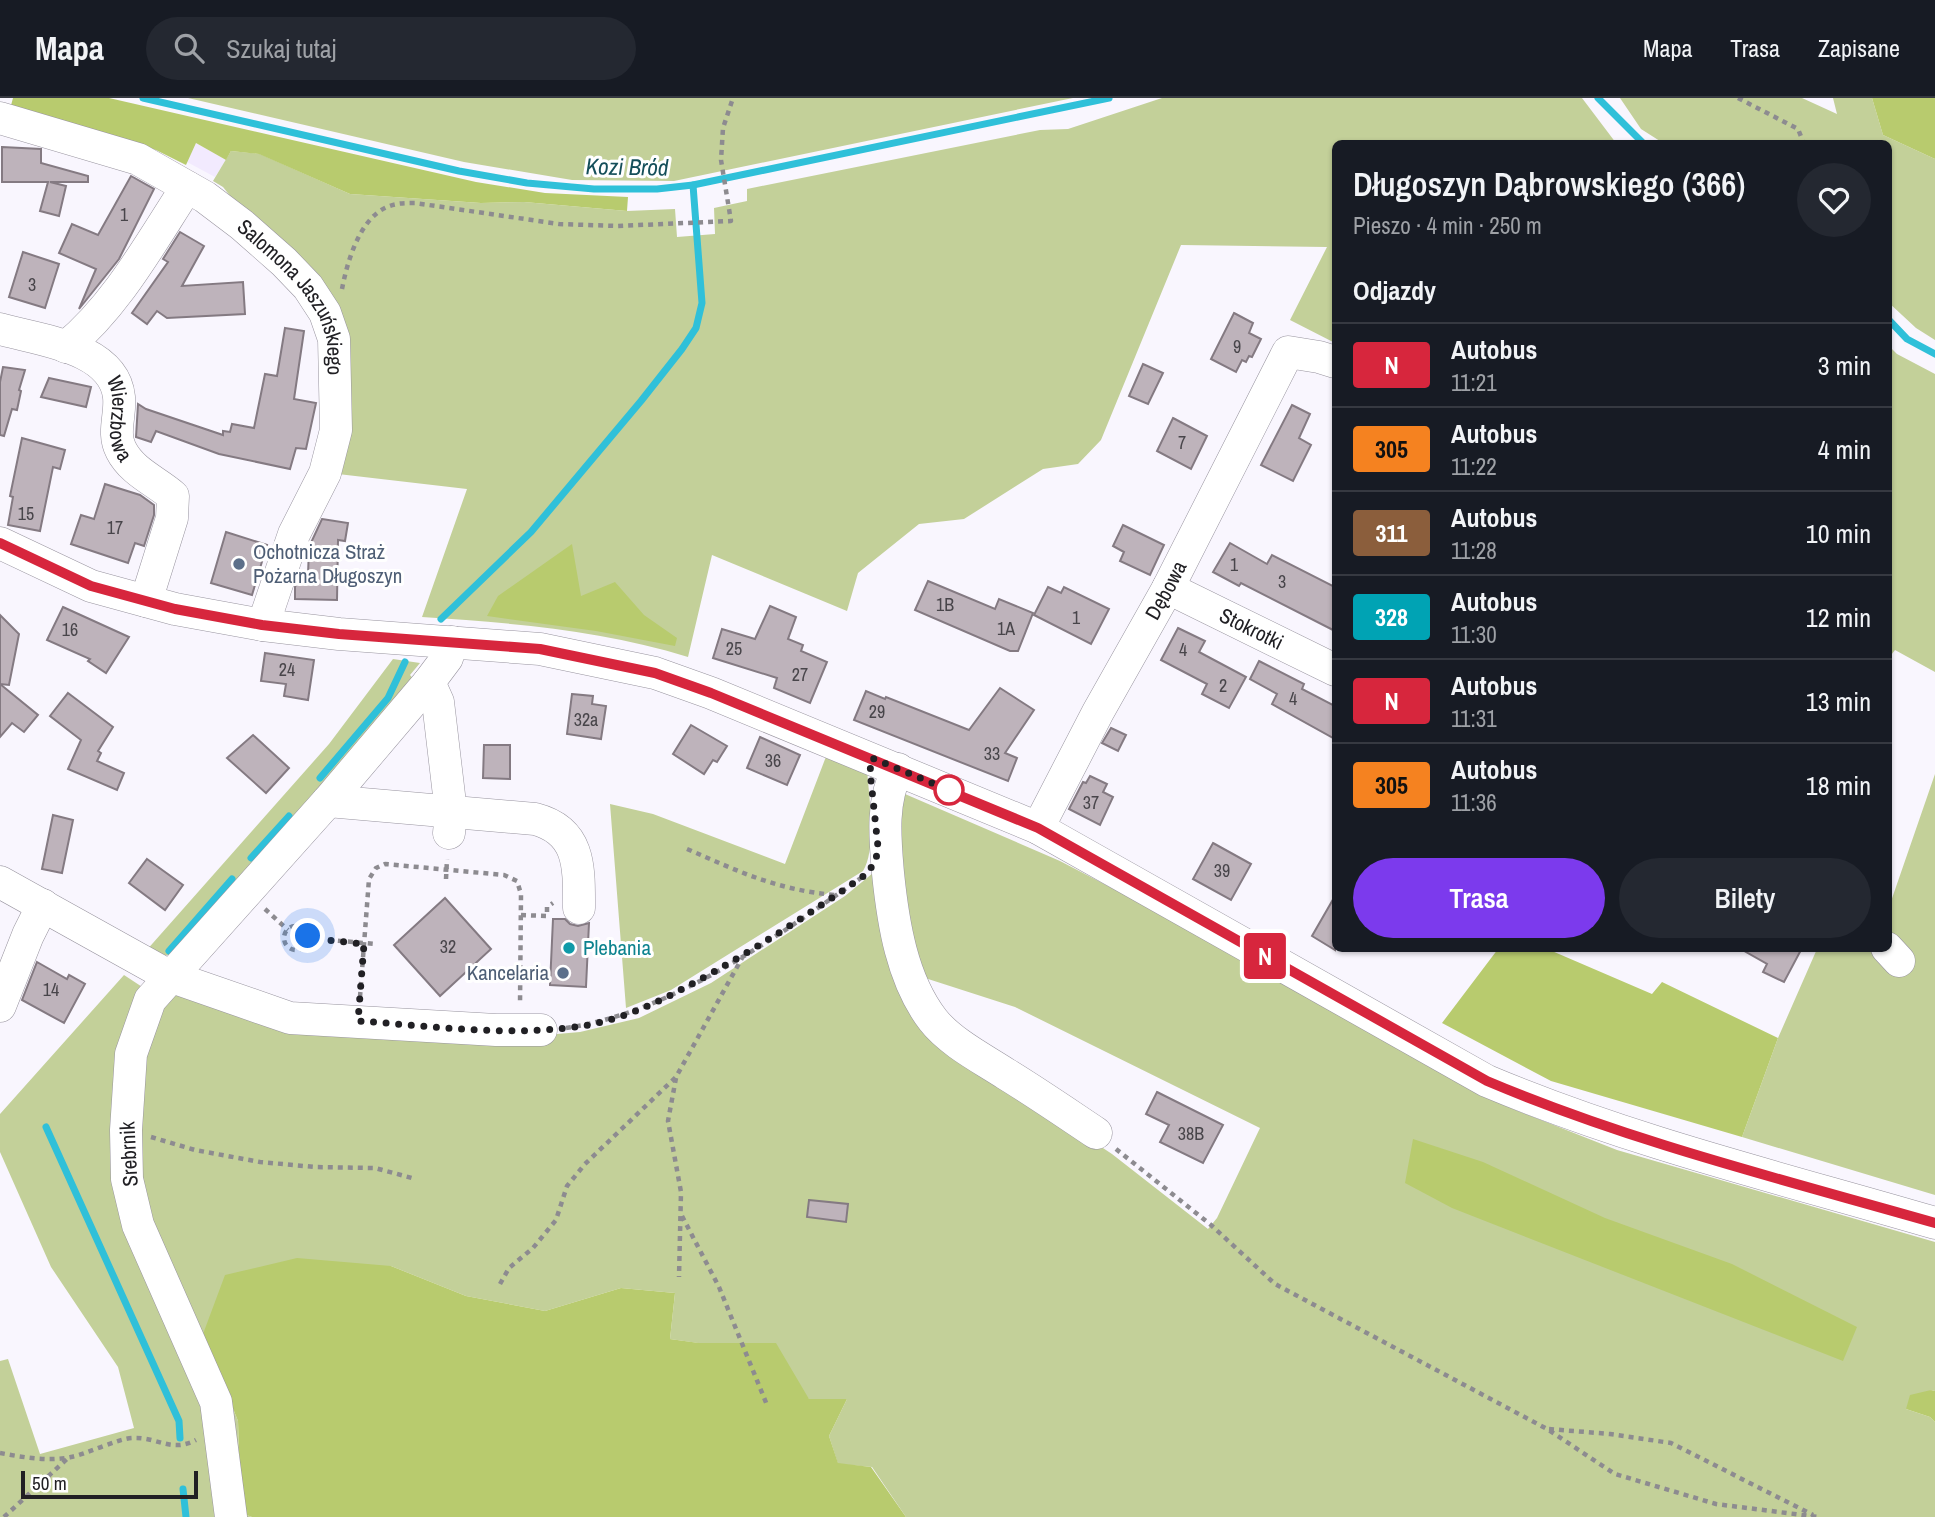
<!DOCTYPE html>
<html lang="pl">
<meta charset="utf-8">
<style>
:root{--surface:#171b24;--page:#242831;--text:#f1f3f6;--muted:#9ea1a6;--line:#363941;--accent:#7c3aed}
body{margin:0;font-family:"Archivo Narrow",sans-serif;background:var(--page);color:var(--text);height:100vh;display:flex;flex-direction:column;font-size:26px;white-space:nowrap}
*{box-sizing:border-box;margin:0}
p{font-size:23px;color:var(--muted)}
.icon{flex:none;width:38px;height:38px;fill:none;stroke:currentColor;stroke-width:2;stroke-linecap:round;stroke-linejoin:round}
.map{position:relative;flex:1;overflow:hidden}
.panel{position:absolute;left:1332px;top:42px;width:560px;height:812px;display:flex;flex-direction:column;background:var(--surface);border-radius:10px;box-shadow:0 2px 5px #0004}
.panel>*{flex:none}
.badge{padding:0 14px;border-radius:5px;font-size:24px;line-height:46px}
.scale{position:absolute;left:21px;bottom:18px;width:177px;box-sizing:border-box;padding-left:7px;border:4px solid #212024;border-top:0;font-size:19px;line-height:24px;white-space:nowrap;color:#212024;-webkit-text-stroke:5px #fff;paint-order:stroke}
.you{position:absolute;width:35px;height:35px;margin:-18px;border:5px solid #fff;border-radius:50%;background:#1a73e8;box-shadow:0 0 0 10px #1a73e833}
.map>.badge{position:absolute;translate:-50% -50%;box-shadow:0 0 0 4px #fff}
h2{padding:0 21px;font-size:26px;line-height:63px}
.round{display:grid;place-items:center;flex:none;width:74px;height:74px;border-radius:37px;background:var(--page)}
.overview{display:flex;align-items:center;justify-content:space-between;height:119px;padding:0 21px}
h1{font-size:33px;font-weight:600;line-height:52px}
.button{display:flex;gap:14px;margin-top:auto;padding:14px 21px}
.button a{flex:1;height:80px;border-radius:42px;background:var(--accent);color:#fff;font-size:28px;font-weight:600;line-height:80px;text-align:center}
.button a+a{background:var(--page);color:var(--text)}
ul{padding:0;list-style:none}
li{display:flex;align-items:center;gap:21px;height:84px;padding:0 21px;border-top:2px solid var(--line)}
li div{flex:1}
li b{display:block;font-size:26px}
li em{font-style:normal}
li .badge{min-width:77px;font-weight:700;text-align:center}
header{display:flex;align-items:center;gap:42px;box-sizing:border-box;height:98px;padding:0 35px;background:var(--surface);border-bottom:2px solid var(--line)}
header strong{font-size:33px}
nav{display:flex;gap:38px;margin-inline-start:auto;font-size:24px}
.search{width:490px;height:63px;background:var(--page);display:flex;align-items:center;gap:18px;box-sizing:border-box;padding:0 24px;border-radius:38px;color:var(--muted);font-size:26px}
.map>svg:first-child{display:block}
.built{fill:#f2eafe}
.green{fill:#c3d099}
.forest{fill:#b8cb6e}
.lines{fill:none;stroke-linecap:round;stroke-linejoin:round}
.stream{stroke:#2fc0d9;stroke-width:7}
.building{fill:#beb3bb;stroke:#847a82;stroke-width:2}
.minor-casing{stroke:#98949f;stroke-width:33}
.path{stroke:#8d8b90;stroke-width:4.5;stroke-dasharray:5 5;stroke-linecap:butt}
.minor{stroke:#fff;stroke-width:32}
.line-casing{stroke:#fff;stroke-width:16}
.line{stroke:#d7263d;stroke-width:10}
.walk{stroke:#212024;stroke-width:7;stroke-dasharray:0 12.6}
.service-dot{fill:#5c6f8a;stroke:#fff;stroke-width:2.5}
.stop-dot{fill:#fff;stroke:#d7263d;stroke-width:3.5}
.culture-dot{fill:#0f9aa8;stroke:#fff;stroke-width:2.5}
.labels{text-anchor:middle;stroke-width:6;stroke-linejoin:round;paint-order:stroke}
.number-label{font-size:18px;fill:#48454a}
.street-label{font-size:21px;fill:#212024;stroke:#fff}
.service-label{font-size:21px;fill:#4e5e75;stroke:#fff;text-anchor:start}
.culture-label{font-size:21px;fill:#0d838f;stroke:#fff;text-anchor:start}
.water-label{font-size:23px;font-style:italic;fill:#154f5a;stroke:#fff}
</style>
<header>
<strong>Mapa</strong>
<div class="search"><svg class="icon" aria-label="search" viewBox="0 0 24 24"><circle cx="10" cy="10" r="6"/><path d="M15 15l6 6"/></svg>Szukaj tutaj</div>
<nav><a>Mapa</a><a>Trasa</a><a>Zapisane</a></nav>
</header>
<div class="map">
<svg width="1935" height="1419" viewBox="0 0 1935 1419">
<rect width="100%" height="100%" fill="#f9f6fe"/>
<!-- built -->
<polygon class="built" points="196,45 226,62 215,79 187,64"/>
<!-- green -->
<g class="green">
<polygon points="188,0 1073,0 674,83 572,82 464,64"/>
<path d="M1162,0H1582L1616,45L1335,46V245L1290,222L1327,149L1181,147L1101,342L1078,366L1043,371L964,421L919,426L858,475L847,513L712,457L688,559C602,532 512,525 422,519L467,391L338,376L343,226L251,124L223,89L213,83L231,53L260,56L350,96L481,105L524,104L627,113L675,111L677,139L715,136L714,110L747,103V91L1040,32L1068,31Z"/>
<polygon points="1620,0 1802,0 1837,16 1833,0 1872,0 1883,37 1935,61 1935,242 1916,230 1888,204 1888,46 1663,45 1641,31"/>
<polygon points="1888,247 1897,256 1935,276 1935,574 1895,552 1888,561"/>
<polygon points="393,561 420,565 410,577 416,584 169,857 159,858 145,854 329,646"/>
<path d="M827,656L867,671C869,700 877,750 863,773L671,892L626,910L610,706L653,716L785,766Z"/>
<polygon points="1935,676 1935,1097 1742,1039 1778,940 1817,851 1888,850 1888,812"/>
<polygon points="905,696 1060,763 1177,824 1428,968 1513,1011 1617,1052 1935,1144 1935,1293 1931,1292 1906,1311 1930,1319 1935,1324 1935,1419 906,1419 872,1369 838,1366 829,1338 847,1301 809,1301 698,1245 670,1241 675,1195 621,1190 545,1213 466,1198 391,1168 203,1236 238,1323 241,1415 252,1419 0,1419 0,1263 8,1261 40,1356 134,1330 118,1269 51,1169 0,1054 0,1016 124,877 162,902 179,893 511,940 580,934 639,920 711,885 845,798 879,770 890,840 976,966 1112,1056 1208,1131 1217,1120 1260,1030 1015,909 925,880 909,842 898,776 899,705"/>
</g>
<!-- forest -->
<g class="forest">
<polygon points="13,0 109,0 476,84 545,95 628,99 627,113 524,104 481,105 350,96 259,56 231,53 226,62 196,45 186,67 156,52 94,38 10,11"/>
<polygon points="1872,0 1935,0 1935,61 1883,37"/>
<polygon points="572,446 581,498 615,484 644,517 677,540 675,548 596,533 487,518 498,498"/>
<polygon points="1545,850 1652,896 1662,884 1778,940 1742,1039 1551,983 1442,925 1498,851"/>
<polygon points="1413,1041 1483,1064 1605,1120 1732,1166 1857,1229 1843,1263 1452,1110 1405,1085"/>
<polygon points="297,1160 391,1168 466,1198 545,1213 621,1190 675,1195 670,1241 699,1245 776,1245 809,1301 847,1301 829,1338 838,1365 871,1369 906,1419 252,1419 241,1415 238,1323 203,1236 225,1177"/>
<polygon points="1931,1292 1935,1293 1935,1324 1930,1319 1906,1311 1910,1297"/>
</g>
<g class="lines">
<!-- stream -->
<g class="stream">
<polyline points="143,0 459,73 527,85 594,91 657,91 693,87 1109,0"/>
<polyline points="1598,0 1644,46"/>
<polyline points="1888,221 1907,241 1935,256"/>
<polyline points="441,521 531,434 641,303 682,251 696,230 702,205 693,87"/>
<polyline points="320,680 388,600 405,564"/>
<polyline points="251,760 289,718"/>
<polyline points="169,853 232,781"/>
<polyline points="46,1029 179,1323 180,1340"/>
<polyline points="183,1391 186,1419"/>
</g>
</g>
<!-- building -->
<g class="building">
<polygon points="2,49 41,51 41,65 88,78 88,84 50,84 66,88 59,118 40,113 48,84 2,84"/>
<polygon points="131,78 154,91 119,161 79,211 96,171 59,155 72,126 98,137"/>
<polygon points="180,134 204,148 182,188 243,184 245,216 167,220 157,213 147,226 132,215 168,164 163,161"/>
<polygon points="23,154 59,166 45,210 9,199"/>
<polygon points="1234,215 1253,225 1249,235 1261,241 1252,259 1249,258 1246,264 1242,262 1236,274 1211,261"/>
<polygon points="285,230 304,233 294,301 316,305 306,351 296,350 290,371 219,356 156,333 151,344 136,339 138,306 146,311 223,337 223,333 230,334 232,326 254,330 265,276 277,278"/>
<polygon points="1143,266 1163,275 1148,306 1129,298"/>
<polygon points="3,269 25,272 19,292 21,293 17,312 12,311 4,338 0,337 0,284"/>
<polygon points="49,280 91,289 86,309 41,299"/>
<polygon points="1292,307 1310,316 1299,340 1311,347 1293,383 1261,367"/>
<polygon points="1173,320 1207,338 1191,371 1157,353"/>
<polygon points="22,340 65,352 60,371 53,369 40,433 8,427 13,399 10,398"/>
<polygon points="105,386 140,397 154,407 154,417 144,448 135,445 128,465 71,446 81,417 94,421"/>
<polygon points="322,421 348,425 345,443 338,442 337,502 295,501 295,489 300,477 308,477 309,449"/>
<polygon points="1123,427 1164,447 1150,477 1120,463 1124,454 1113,448"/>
<polygon points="226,434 267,447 252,497 211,485"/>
<polygon points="1230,445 1267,466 1272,457 1335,489 1335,533 1241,485 1239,488 1213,474"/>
<polygon points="928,483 995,511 999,501 1033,515 1018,553 1010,553 915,512"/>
<polygon points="1048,489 1061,495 1064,489 1109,511 1091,546 1034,517"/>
<polygon points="770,508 796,519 788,541 803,547 801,553 827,564 810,605 774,590 777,580 713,560 722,531 755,541"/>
<polygon points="63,509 129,539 106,575 88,563 90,561 47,542"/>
<polygon points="0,517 19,536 9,587 0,586"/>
<polygon points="1178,530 1205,543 1199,554 1246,579 1229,610 1202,596 1207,586 1161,562"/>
<polygon points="265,555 314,562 308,602 284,598 286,586 261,583"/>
<polygon points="1259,563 1304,586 1302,591 1335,608 1335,641 1272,606 1277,596 1250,581"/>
<polygon points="0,586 38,617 24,634 12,625 0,639"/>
<polygon points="1000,590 1034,612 1005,655 1017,660 1008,683 854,622 866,593 885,601 886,599 969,632"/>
<polygon points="68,595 113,629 98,653 101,655 97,663 124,675 117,692 68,671 81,642 50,618"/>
<polygon points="572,596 593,598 592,606 606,608 601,641 567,636"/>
<polygon points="691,627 727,648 717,664 713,662 704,676 673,656"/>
<polygon points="1111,630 1126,637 1118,653 1102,645"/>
<polygon points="253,637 289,670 266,695 227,660"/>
<polygon points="760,639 800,657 787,687 747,670"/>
<polygon points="484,647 510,647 510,681 483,680"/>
<polygon points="1090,678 1107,686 1103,694 1113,699 1100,727 1069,711 1083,684 1086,685"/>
<polygon points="53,717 73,722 62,775 42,771"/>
<polygon points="1213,745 1251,766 1231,802 1193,781"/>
<polygon points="147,761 183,787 165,812 129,785"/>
<polygon points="1335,798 1335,852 1312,838"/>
<polygon points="445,800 491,851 440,898 394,847"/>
<polygon points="553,821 565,821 570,826 578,828 589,825 586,889 550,887"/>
<polygon points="1739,850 1802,850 1784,884 1763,874 1767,866"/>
<polygon points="37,864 67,881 69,877 85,886 64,925 22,902"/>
<polygon points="1157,994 1223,1027 1203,1065 1160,1044 1169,1027 1146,1016"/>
<polygon points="809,1102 848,1106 846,1124 807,1119"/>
</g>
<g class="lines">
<!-- minor casing -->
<g class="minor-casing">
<g id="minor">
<path id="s1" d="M0,20L138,61L205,99L242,127L284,164L308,189L325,215L334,241L336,332L325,375L294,436L263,527"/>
<path id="s2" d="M0,231C38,242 114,249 119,299C121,317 112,335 121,352C132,374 156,383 173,398L172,420L146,503"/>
<path d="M66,249C117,207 151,144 187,89"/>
<path d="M0,445L91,488L175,511L263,527L339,536L540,551L655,575L711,595L1038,730L1487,983C1632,1044 1785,1081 1935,1125"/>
<path id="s3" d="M1168,490L1335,572"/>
<polyline points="429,584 438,604 451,714 449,735"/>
<path d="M898,671C881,702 885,741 888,775C893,825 902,882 933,922C950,944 983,961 1006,976C1037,995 1066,1015 1096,1035"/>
<path d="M328,703L535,721C581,733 579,770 579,810"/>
<path id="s4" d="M1038,730L1098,614L1168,490L1288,254L1319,259L1335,264"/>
<polyline points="0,784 169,878 290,920 496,932 541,932"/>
<polyline points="1887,850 1899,863"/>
<polyline points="0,908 28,837 43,807"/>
<polyline points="231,1419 216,1304 138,1127 127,1081 126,1032 131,956 150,902 328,703 429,584 447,560 452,544"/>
</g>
</g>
<!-- path -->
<g class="path">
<polyline points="1738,0 1798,31 1804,46"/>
<path d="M342,191C347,165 359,121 387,109C396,105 405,105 415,105L559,126L617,128L731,123L721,62L723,30L733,0"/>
<path d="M687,751C740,774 777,792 835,797"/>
<polyline points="446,781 447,761"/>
<polyline points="265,811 288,832"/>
<polyline points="521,817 547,818 547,809 553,805"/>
<circle cx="296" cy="840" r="12"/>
<polyline points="308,840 375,846"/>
<polyline points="360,899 369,781 376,770 385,766 504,777 517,783 521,796 520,907"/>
<path d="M566,930C671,915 776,839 861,780"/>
<polyline points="676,980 668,1023 681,1094 679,1179"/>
<polyline points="151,1039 195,1052 260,1064 315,1069 375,1070 412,1080"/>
<polyline points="1116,1051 1211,1127 1275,1186 1547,1331 1615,1376 1716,1406 1818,1419"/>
<polyline points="682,1118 719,1189 767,1307"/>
<polyline points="500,1186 509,1170 533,1150 556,1122 567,1088 585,1066 676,979 742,860"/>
<polyline points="1549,1331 1610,1336 1671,1345 1813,1417"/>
<path d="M0,1355C22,1359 48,1364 71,1359C87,1356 119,1340 133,1340C158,1339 171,1355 196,1342"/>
<polyline points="4,1419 68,1360"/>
</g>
<!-- minor -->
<use href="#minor" class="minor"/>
</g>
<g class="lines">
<!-- line casing -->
<g class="line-casing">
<path id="line" d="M0,445L91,488L175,511L262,527L339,536L540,551L655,575L711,595L1038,730L1487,983C1631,1044 1785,1082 1935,1125"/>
</g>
<!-- line -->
<use href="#line" class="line"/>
<!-- walk -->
<path class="walk" d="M308,838V840L364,846L358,923C434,928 513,940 588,927C628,920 666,900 701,881C759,849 814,813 868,775L876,761L878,749L870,673L872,660L949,692"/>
</g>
<!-- markers -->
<g class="service-dot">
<circle cx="239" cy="466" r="7"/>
<circle cx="563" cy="875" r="7"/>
</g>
<circle class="stop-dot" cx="949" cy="692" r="14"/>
<circle class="culture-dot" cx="569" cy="850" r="7"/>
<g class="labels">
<!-- number labels -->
<g class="number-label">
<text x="124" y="123">1</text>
<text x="32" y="193">3</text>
<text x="1237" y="255">9</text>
<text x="1182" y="351">7</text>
<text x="26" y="422">15</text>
<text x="115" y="436">17</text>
<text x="1234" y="473">1</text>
<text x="1282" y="490">3</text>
<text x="945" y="513">1B</text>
<text x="1076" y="526">1</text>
<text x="1006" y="537">1A</text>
<text x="70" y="538">16</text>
<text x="734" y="557">25</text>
<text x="1183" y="558">4</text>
<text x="287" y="578">24</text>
<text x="800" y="583">27</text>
<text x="1223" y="594">2</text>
<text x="1293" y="607">4</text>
<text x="877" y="620">29</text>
<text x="586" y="628">32a</text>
<text x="992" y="662">33</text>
<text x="773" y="669">36</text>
<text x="1091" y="711">37</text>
<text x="1222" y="779">39</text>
<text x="448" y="855">32</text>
<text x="51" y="898">14</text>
<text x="1191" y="1042">38B</text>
</g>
<!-- street labels -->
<g class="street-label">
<text dy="7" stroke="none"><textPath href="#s1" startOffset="359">Salomona Jaszuńskiego</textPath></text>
<text dy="7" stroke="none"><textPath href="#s2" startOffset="168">Wierzbowa</textPath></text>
<text dy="7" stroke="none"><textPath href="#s4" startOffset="270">Dębowa</textPath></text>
<text dy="7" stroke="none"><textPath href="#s3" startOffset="93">Stokrotki</textPath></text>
<text transform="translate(129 1056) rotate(-93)" y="7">Srebrnik</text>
</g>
<!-- service labels -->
<g class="service-label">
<text x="253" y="461">Ochotnicza Straż<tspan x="253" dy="24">Pożarna Długoszyn</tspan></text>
<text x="549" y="882" text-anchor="end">Kancelaria</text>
</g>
<!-- culture labels -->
<g class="culture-label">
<text x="583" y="857">Plebania</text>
</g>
<!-- water labels -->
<g class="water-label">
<text transform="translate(627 69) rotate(1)" y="8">Kozi Bród</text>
</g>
</g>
</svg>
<div class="scale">50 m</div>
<div class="you" style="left:308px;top:838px"></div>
<b class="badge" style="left:1265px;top:858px;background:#d7263d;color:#fff">N</b>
<section class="panel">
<div class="overview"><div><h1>Długoszyn Dąbrowskiego (366)</h1><p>Pieszo · 4 min · 250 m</p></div><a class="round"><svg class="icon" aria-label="heart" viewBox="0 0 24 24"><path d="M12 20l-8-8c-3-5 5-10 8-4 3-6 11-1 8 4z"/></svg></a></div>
<h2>Odjazdy</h2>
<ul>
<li><span class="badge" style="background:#d7263d;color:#fff">N</span><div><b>Autobus</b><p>11:21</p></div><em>3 min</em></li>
<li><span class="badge" style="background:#f58220;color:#111">305</span><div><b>Autobus</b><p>11:22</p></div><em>4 min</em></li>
<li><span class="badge" style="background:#8b5e3c;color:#fff">311</span><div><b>Autobus</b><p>11:28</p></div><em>10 min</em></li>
<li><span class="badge" style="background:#00a3b4;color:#fff">328</span><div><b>Autobus</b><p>11:30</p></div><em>12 min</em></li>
<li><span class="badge" style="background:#d7263d;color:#fff">N</span><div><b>Autobus</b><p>11:31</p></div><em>13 min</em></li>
<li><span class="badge" style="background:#f58220;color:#111">305</span><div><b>Autobus</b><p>11:36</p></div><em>18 min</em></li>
</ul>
<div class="button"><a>Trasa</a><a>Bilety</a></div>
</section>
</div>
